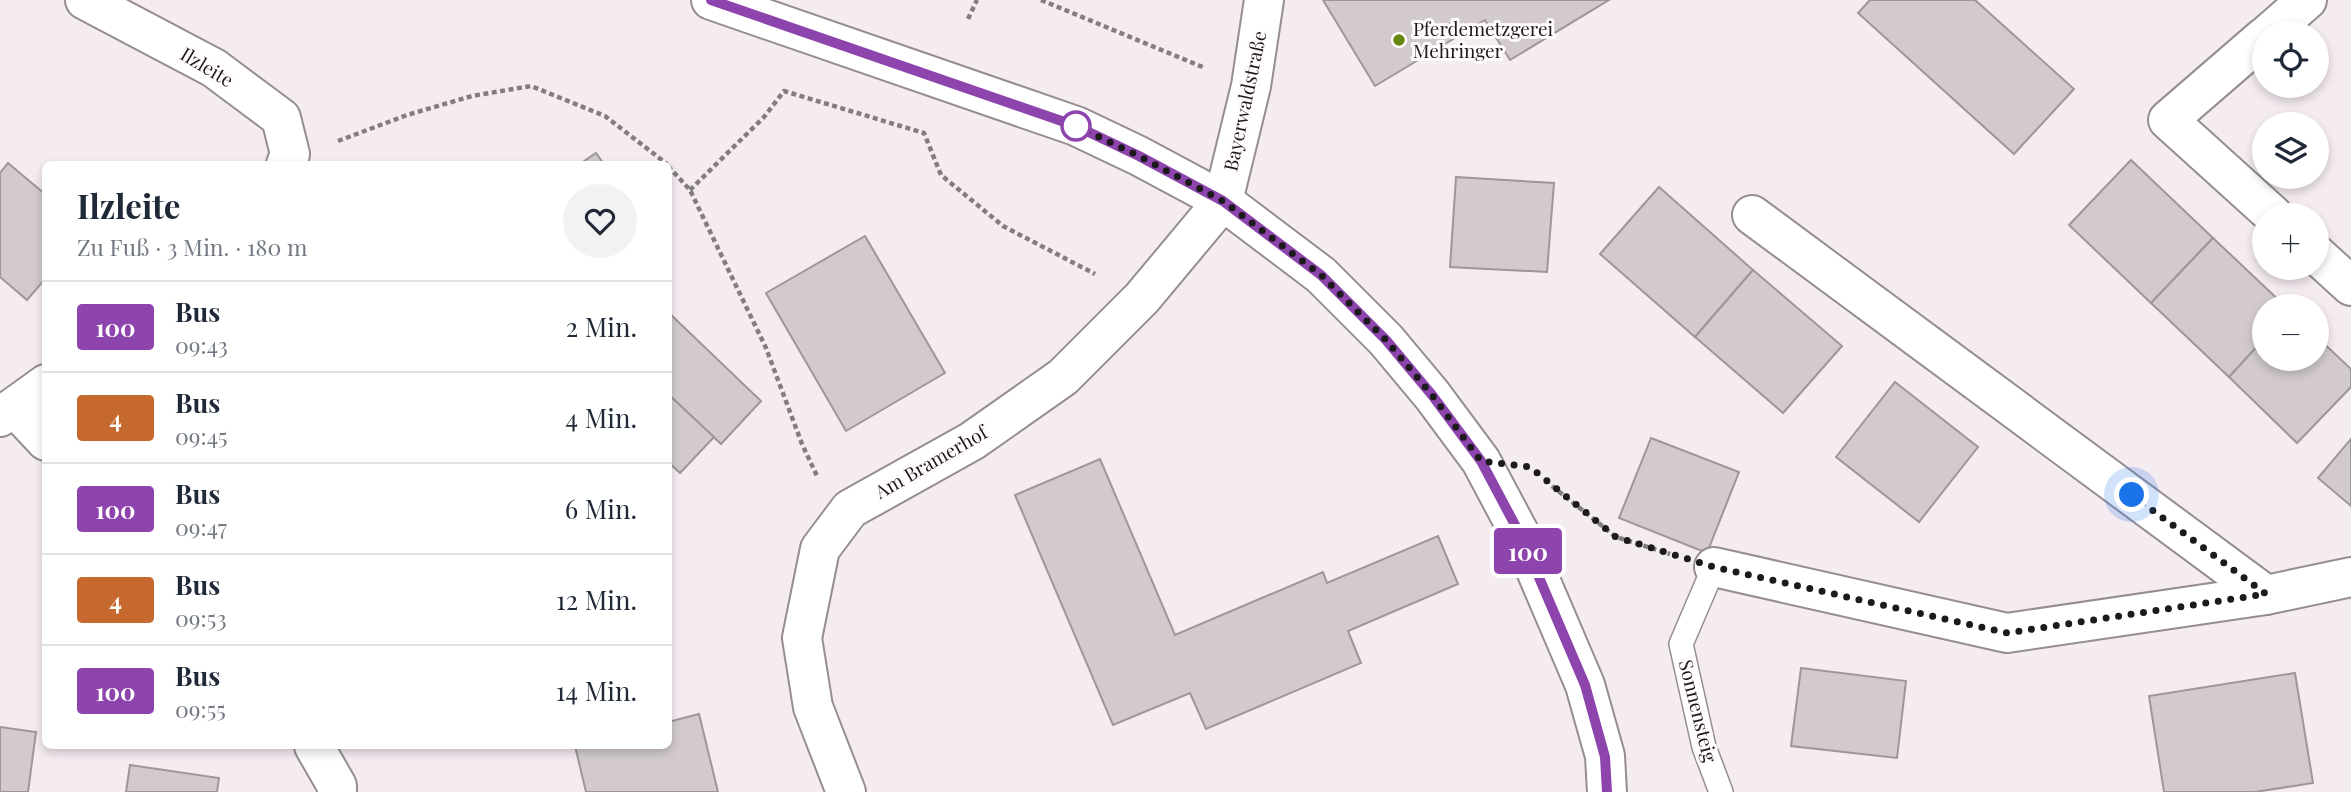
<!DOCTYPE html>
<html lang="de">
<meta charset="utf-8">
<style>
:root{--surface:#fff;--page:#f2f2f3;--text:#1f2937;--muted:#747a83;--line:#e0e1e3}
body{margin:0;font-family:"Playfair Display",serif;background:var(--page);color:var(--text);height:100vh;display:flex;flex-direction:column;font-size:26px;white-space:nowrap}
*{box-sizing:border-box;margin:0}
p{font-size:23px;color:var(--muted)}
.icon{flex:none;width:38px;height:38px;fill:none;stroke:currentColor;stroke-width:2;stroke-linecap:round;stroke-linejoin:round}
.map{position:relative;flex:1;overflow:hidden}
.side{position:absolute;left:42px;top:161px;width:630px;height:588px;display:flex;flex-direction:column;background:var(--surface);border-radius:10px;box-shadow:0 4px 10px #0003}
.side>*{flex:none}
.badge{padding:0 14px;border-radius:5px;font-size:24px;line-height:46px}
.controls{position:absolute;left:2252px;top:21px;display:grid;gap:14px}
.controls a{display:grid;place-items:center;width:77px;height:77px;border-radius:50%;background:var(--surface);box-shadow:0 4px 10px #0003;font-size:35px}
.you{position:absolute;width:35px;height:35px;margin:-18px;border:5px solid #fff;border-radius:50%;background:#1a73e8;box-shadow:0 0 0 10px #1a73e833}
.map>.badge{position:absolute;translate:-50% -50%;box-shadow:0 0 0 4px #fff}
.round{display:grid;place-items:center;flex:none;width:74px;height:74px;border-radius:37px;background:var(--page)}
.headline{display:flex;align-items:center;justify-content:space-between;height:119px;padding:0 35px}
h1{font-size:33px;font-weight:700;line-height:52px}
ul{padding:0;list-style:none}
li{display:flex;align-items:center;gap:21px;height:91px;padding:0 35px;border-top:2px solid var(--line)}
li div{flex:1}
li b{display:block;font-size:26px}
li em{font-style:normal}
li .badge{min-width:77px;font-weight:700;text-align:center}
.map>svg:first-child{display:block}
.building{fill:#d2cacf;stroke:#9d969b;stroke-width:2}
.lines{fill:none;stroke-linecap:round;stroke-linejoin:round}
.lane-casing{stroke:#958d92;stroke-width:26}
.street-casing{stroke:#958d92;stroke-width:42}
.primary-casing{stroke:#958d92;stroke-width:42}
.path{stroke:#837d81;stroke-width:4.5;stroke-dasharray:5 3.5;stroke-linecap:butt}
.lane{stroke:#fff;stroke-width:23}
.street{stroke:#fff;stroke-width:38}
.primary{stroke:#fff;stroke-width:38}
.line-casing{stroke:#fff;stroke-width:16}
.line{stroke:#8e44ad;stroke-width:10}
.walk{stroke:#1d1a1c;stroke-width:7;stroke-dasharray:0 12.6}
.poi-dot{fill:#65890f;stroke:#fffbfe;stroke-width:2.5}
.stop-dot{fill:#fff;stroke:#8e44ad;stroke-width:3.5}
.labels{text-anchor:middle;stroke-width:6;stroke-linejoin:round;paint-order:stroke}
.poi-label{font-size:19px;fill:#1d1a1c;stroke:#fffbfe;text-anchor:start}
.street-label{font-size:19px;fill:#1d1a1c;stroke:#fffbfe}
</style>
<div class="map">
<svg width="2351" height="792" viewBox="0 0 2351 792">
<rect width="100%" height="100%" fill="#f5ecf2"/>
<!-- building -->
<g class="building">
<polygon points="1323,0 1609,0 1510,60 1485,20 1375,86"/>
<polygon points="1870,0 1975,0 2074,89 2014,154 1858,13"/>
<polygon points="596,153 604,164 580,164"/>
<polygon points="2131,160 2213,238 2151,303 2069,225"/>
<polygon points="8,163 46,195 46,278 27,300 0,277 0,173"/>
<polygon points="1456,177 1554,183 1547,272 1450,267"/>
<polygon points="1659,187 1753,270 1695,337 1600,254"/>
<polygon points="865,236 945,373 846,431 766,293"/>
<polygon points="2213,238 2285,306 2264,306 2264,339 2229,377 2151,303"/>
<polygon points="1753,270 1842,346 1783,413 1695,337"/>
<polygon points="668,312 761,401 721,444 668,394"/>
<polygon points="2317,337 2351,369 2351,387 2297,443 2229,377 2264,339 2264,359 2317,359"/>
<polygon points="1895,382 1978,447 1919,522 1836,457"/>
<polygon points="668,394 714,437 680,473 668,462"/>
<polygon points="1651,438 1739,472 1707,553 1619,518"/>
<polygon points="2351,439 2351,506 2318,478"/>
<polygon points="1100,459 1175,635 1323,572 1327,583 1438,536 1458,584 1348,631 1361,663 1206,729 1190,693 1113,725 1015,495"/>
<polygon points="1801,668 1906,681 1897,758 1791,746"/>
<polygon points="2295,673 2313,783 2255,792 2164,792 2149,696"/>
<polygon points="699,714 718,792 586,792 575,746 668,746 668,722"/>
<polygon points="0,727 36,732 28,792 0,792"/>
<polygon points="130,765 219,778 217,792 126,792"/>
</g>
<g class="lines">
<!-- lane casing -->
<g class="lane-casing">
<polyline id="lane" points="1714,567 1681,644 1704,747 1721,792"/>
</g>
<!-- street casing -->
<g class="street-casing">
<g id="street">
<polyline points="85,0 214,68 281,118 290,154 286,164"/>
<polyline points="2269,33 2307,0"/>
<polyline points="2264,37 2168,120 2273,215"/>
<polyline points="1752,215 2266,595 2351,577"/>
<polyline points="2317,255 2351,286"/>
<polyline points="15,408 46,441"/>
<polyline points="0,417 46,384"/>
<polyline points="1714,567 2007,633 2266,595"/>
<polyline points="314,746 337,786 337,792"/>
<polyline points="846,792 813,707 802,638 820,549 850,509 972,441 1063,377 1142,298 1223,201 1251,86 1264,0"/>
</g>
</g>
<!-- primary casing -->
<g class="primary-casing">
<polyline id="primary" points="711,0 1076,126 1139,156 1223,201 1321,275 1386,340 1432,395 1481,461 1523,540 1585,685 1605,756 1607,792"/>
</g>
<!-- path -->
<g class="path">
<polyline points="1041,0 1205,68"/>
<polyline points="968,19 977,0"/>
<polyline points="338,141 407,115 472,96 531,86 605,116 667,164"/>
<polyline points="668,166 690,190 766,348 802,444 817,476"/>
<polyline points="690,190 764,117 784,91 924,133 941,175 1003,226 1095,274"/>
<polyline points="1552,486 1616,537 1670,554"/>
</g>
<!-- lane -->
<use href="#lane" class="lane"/>
<!-- street -->
<use href="#street" class="street"/>
<!-- primary -->
<use href="#primary" class="primary"/>
</g>
<g class="lines">
<!-- line casing -->
<g class="line-casing">
<polyline id="line" points="711,0 1076,126 1139,156 1223,201 1321,275 1386,340 1432,395 1481,461 1523,540 1585,685 1605,757 1607,792"/>
</g>
<!-- line -->
<use href="#line" class="line"/>
<!-- walk -->
<polyline class="walk" points="1076,126 1139,156 1223,201 1321,275 1386,340 1432,395 1481,461 1530,467 1616,537 1714,567 2007,633 2266,594 2132,495"/>
</g>
<!-- markers -->
<circle class="poi-dot" cx="1399" cy="40" r="7"/>
<circle class="stop-dot" cx="1076" cy="126" r="14"/>
<g class="labels">
<!-- poi labels -->
<g class="poi-label">
<text x="1413" y="36">Pferdemetzgerei<tspan x="1413" dy="22">Mehringer</tspan></text>
</g>
<!-- street labels -->
<g class="street-label">
<text transform="translate(207 67) rotate(31)" y="7">Ilzleite</text>
<text transform="translate(1245 101) rotate(-78)" y="7">Bayerwaldstraße</text>
<text transform="translate(931 462) rotate(-30)" y="7">Am Bramerhof</text>
<text transform="translate(1698 711) rotate(76)" y="7">Sonnensteig</text>
</g>
</g>
</svg>
<div class="controls">
<a><svg class="icon" aria-label="locate" viewBox="0 0 24 24"><circle cx="12" cy="12" r="6"/><path d="M12 2v4M12 18v4M2 12h4M18 12h4"/></svg></a>
<a><svg class="icon" aria-label="layers" viewBox="0 0 24 24"><path d="M12 4l9 5-9 5-9-5zM3 14l9 5 9-5"/></svg></a>
<a>+</a>
<a>−</a>
</div>
<div class="you" style="left:2132px;top:495px"></div>
<b class="badge" style="left:1528px;top:551px;background:#8e44ad;color:#fff">100</b>
<section class="side">
<div class="headline"><div><h1>Ilzleite</h1><p>Zu Fuß · 3 Min. · 180 m</p></div><a class="round"><svg class="icon" aria-label="heart" viewBox="0 0 24 24"><path d="M12 20l-8-8c-3-5 5-10 8-4 3-6 11-1 8 4z"/></svg></a></div>
<ul>
<li><span class="badge" style="background:#8e44ad;color:#fff">100</span><div><b>Bus</b><p>09:43</p></div><em>2 Min.</em></li>
<li><span class="badge" style="background:#c6692e;color:#fff">4</span><div><b>Bus</b><p>09:45</p></div><em>4 Min.</em></li>
<li><span class="badge" style="background:#8e44ad;color:#fff">100</span><div><b>Bus</b><p>09:47</p></div><em>6 Min.</em></li>
<li><span class="badge" style="background:#c6692e;color:#fff">4</span><div><b>Bus</b><p>09:53</p></div><em>12 Min.</em></li>
<li><span class="badge" style="background:#8e44ad;color:#fff">100</span><div><b>Bus</b><p>09:55</p></div><em>14 Min.</em></li>
</ul>
</section>
</div>
